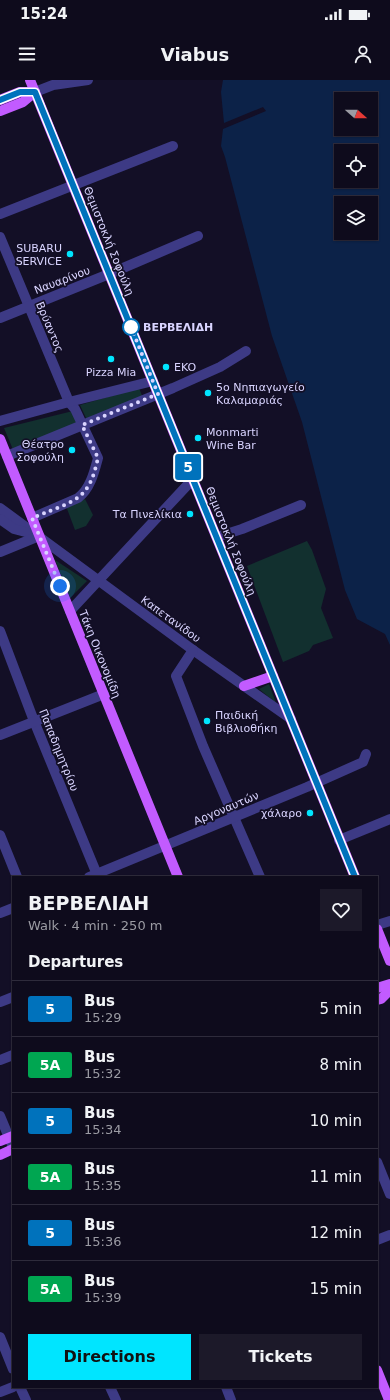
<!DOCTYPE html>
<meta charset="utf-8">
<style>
:root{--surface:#0e0b1c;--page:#1c1929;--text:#f1f3f6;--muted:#9b9ba3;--line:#2e2b3b;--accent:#00e5ff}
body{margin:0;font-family:"DejaVu Sans",sans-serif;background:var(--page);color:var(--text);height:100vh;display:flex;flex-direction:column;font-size:15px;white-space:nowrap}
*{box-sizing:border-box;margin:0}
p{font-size:13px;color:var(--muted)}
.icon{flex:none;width:22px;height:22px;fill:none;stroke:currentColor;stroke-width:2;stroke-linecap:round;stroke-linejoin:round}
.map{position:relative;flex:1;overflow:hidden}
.side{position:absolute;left:12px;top:796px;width:366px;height:512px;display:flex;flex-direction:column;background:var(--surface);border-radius:0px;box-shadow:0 1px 3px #0004,0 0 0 1px var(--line)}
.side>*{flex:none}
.badge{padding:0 8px;border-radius:3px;font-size:14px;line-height:26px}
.needle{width:26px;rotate:111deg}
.tools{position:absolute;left:334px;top:12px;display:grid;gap:8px}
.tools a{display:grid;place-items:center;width:44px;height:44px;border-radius:0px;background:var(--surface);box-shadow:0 1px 3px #0004,0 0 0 1px var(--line);font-size:20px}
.you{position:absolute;width:20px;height:20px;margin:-10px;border:3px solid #fff;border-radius:50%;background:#1a73e8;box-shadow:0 0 0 6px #1a73e833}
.map>.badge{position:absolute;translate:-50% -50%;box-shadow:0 0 0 2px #fff}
h2{padding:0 16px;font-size:15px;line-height:36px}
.round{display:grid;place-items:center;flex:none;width:42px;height:42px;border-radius:0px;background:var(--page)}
.summary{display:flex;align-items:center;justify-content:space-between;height:68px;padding:0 16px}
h1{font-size:19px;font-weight:800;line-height:30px}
.cta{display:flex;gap:8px;margin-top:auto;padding:8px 16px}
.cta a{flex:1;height:46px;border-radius:0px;background:var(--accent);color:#111;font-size:16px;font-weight:800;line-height:46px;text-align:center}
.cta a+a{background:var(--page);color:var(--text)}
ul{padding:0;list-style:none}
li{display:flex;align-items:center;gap:12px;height:56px;padding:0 16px;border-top:1px solid var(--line)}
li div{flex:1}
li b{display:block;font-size:15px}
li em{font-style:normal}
li .badge{min-width:44px;font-weight:700;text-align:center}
.status{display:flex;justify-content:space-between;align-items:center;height:28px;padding:0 20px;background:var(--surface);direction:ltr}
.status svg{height:11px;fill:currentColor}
header{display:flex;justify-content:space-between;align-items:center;height:52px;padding:0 16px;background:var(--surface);font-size:18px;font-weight:800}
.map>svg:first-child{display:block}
.green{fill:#12302f}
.water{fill:#0c2248;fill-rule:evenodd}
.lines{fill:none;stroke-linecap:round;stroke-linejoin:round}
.minor{stroke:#3d3a85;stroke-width:10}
.major{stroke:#c25bff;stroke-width:10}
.line-casing{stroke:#fff;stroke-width:9}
.line{stroke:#0072bc;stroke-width:6}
.walk{stroke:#d9d4ff;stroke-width:4;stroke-dasharray:0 7.2}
.poi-dot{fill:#00e5ff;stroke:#130f26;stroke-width:1.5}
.stop-dot{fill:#fff;stroke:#0072bc;stroke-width:2}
.labels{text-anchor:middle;stroke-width:3.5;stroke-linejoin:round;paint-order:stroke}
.street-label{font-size:11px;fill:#d9d4ff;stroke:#130f26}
.poi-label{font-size:11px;fill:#d9d4ff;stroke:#130f26;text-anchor:end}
.stop-label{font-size:11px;font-weight:bold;fill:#d9d4ff;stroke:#130f26;text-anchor:start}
</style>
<div class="status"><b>15:24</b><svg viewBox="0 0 49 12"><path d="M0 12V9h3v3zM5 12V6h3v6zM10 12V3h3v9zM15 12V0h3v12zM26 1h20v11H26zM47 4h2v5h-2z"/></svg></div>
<header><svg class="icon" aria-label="menu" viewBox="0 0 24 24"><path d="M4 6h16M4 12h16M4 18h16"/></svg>Viabus<svg class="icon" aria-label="person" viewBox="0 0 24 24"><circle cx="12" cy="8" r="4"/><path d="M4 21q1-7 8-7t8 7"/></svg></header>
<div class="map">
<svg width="390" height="1320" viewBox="0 0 390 1320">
<rect width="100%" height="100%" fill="#130f26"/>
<!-- green -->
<g class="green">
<polygon points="139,308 143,318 87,340 80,325"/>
<polygon points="73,331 78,343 14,372 4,348"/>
<polygon points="85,419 93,435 86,446 75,450 66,426"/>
<polygon points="307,461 312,470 326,509 321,528 333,558 313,565 309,571 283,582 247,486"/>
<polygon points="55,480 87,501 70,518 70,517"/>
<polygon points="269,604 276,623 259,609"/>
</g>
<!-- water -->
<path class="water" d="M223,0H390V565L385,554L357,539L345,510L302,342L272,256L225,77L221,66L223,49L266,31L263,27L224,43L221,12ZM341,19H371V49H341ZM341,71H371V101H341ZM341,123H371V153H341Z"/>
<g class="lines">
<!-- minor -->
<g class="minor">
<polyline points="35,12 53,5 88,0"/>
<polyline points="0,134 173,66"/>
<path d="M0,157L69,322L75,329L98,378C94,393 90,409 78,418L32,438"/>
<polyline points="0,238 109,194 198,156"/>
<polyline points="0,341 69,322 153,301"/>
<polyline points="7,376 173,308 220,287 246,271"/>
<polyline points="0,428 193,570 291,639"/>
<polyline points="0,439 14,449 33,454"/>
<polyline points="217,457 242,449 301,425"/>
<polyline points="0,472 39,456"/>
<polyline points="70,531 193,399"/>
<polyline points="0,551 34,641 98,797"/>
<polyline points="193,570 176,596 203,666 260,797"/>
<polyline points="0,655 104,614"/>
<polyline points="0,755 17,797"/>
<polyline points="339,760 390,739"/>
<polyline points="89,797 307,707 363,682 366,674"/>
<polyline points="0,833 13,828"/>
<polyline points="377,845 390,841"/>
<polyline points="0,922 13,917"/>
<polyline points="0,980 13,975"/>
<polyline points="0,1036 13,1067"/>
<polyline points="377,1082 390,1114"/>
<polyline points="377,1160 390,1155"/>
<polyline points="0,1257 13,1289"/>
<polyline points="20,1307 26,1320"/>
<polyline points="110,1307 116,1320"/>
<polyline points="226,1307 231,1320"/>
<polyline points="0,1312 13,1307"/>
</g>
<!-- major -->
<g class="major">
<polyline points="30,0 355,797"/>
<polyline points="0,20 20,12 35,12"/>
<polyline points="0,31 23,22 35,12"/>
<polyline points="0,359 178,797"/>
<polyline points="244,606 273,596"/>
<polyline points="377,849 390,881"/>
<polyline points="377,908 390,904"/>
<polyline points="377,920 381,919 390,910"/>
<polyline points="0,1061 13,1056"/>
<polyline points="0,1075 13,1069"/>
<polyline points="377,1290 389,1320"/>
</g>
</g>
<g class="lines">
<!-- line casing -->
<g class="line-casing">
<polyline id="line" points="0,20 20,12 35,12 355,797"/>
</g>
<!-- line -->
<use href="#line" class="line"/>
<!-- walk -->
<path class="walk" d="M60,506L32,438C44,433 75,423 83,413C92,404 95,390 98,378L82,345L158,314L131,247"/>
</g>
<!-- markers -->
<g class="poi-dot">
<circle cx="70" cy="174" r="4"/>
<circle cx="111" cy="279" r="4"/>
<circle cx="166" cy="287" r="4"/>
<circle cx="208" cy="313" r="4"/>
<circle cx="198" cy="358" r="4"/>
<circle cx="72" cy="370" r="4"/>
<circle cx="190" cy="434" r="4"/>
<circle cx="207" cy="641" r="4"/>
<circle cx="310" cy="733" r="4"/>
</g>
<circle class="stop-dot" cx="131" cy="247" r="8"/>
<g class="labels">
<!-- street labels -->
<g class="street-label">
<text transform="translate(109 161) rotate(68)" y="4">Θεμιστοκλή Σοφούλη</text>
<text transform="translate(62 200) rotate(-21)" y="4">Ναυαρίνου</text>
<text transform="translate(50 247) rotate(67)" y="4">Βρύαντος</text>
<text transform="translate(231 461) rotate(68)" y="4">Θεμιστοκλή Σοφούλη</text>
<text transform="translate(171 539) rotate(36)" y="4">Καπετανίδου</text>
<text transform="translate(100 574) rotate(68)" y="4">Τάκη Οικονομίδη</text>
<text transform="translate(59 670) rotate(68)" y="4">Παπαδημητρίου</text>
<text transform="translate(226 728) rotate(-23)" y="4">Αργοναυτών</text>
</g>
<!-- poi labels -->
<g class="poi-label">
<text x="62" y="172">SUBARU<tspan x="62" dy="13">SERVICE</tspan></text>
<text x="174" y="291" text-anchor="start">EKO</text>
<text x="111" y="296" text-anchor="middle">Pizza Mia</text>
<text x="216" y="311" text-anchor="start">5ο Νηπιαγωγείο<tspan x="216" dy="13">Καλαμαριάς</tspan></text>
<text x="206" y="356" text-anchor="start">Monmarti<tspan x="206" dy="13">Wine Bar</tspan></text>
<text x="64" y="368">Θέατρο<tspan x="64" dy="13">Σοφούλη</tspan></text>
<text x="182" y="438">Τα Πινελίκια</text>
<text x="215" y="639" text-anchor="start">Παιδική<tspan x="215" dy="13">Βιβλιοθήκη</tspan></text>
<text x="302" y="737">χάλαρο</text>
</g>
<!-- stop labels -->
<g class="stop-label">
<text x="143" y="251">ΒΕΡΒΕΛΙΔΗ</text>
</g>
</g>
</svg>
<div class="tools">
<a><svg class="needle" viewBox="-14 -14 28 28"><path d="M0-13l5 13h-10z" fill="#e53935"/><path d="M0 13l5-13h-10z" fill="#9b9ba3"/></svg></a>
<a><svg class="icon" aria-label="locate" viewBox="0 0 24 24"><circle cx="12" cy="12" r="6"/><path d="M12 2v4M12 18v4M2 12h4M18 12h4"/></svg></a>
<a><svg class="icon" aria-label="layers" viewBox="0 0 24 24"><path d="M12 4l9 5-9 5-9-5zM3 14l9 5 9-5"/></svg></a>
</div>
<div class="you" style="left:60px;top:506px"></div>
<b class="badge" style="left:188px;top:387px;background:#0072bc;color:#fff">5</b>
<section class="side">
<div class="summary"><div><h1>ΒΕΡΒΕΛΙΔΗ</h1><p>Walk · 4 min · 250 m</p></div><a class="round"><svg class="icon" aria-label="heart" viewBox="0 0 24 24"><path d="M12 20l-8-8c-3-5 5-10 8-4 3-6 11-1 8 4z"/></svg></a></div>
<h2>Departures</h2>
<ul>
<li><span class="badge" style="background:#0072bc;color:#fff">5</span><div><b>Bus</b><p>15:29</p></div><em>5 min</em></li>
<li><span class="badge" style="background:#00a651;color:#fff">5Α</span><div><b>Bus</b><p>15:32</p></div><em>8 min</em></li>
<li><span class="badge" style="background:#0072bc;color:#fff">5</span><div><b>Bus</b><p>15:34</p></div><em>10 min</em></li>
<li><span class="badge" style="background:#00a651;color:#fff">5Α</span><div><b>Bus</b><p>15:35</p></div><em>11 min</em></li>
<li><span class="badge" style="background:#0072bc;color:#fff">5</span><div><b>Bus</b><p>15:36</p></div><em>12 min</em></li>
<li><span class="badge" style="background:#00a651;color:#fff">5Α</span><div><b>Bus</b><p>15:39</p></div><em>15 min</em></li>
</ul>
<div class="cta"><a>Directions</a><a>Tickets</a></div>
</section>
</div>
